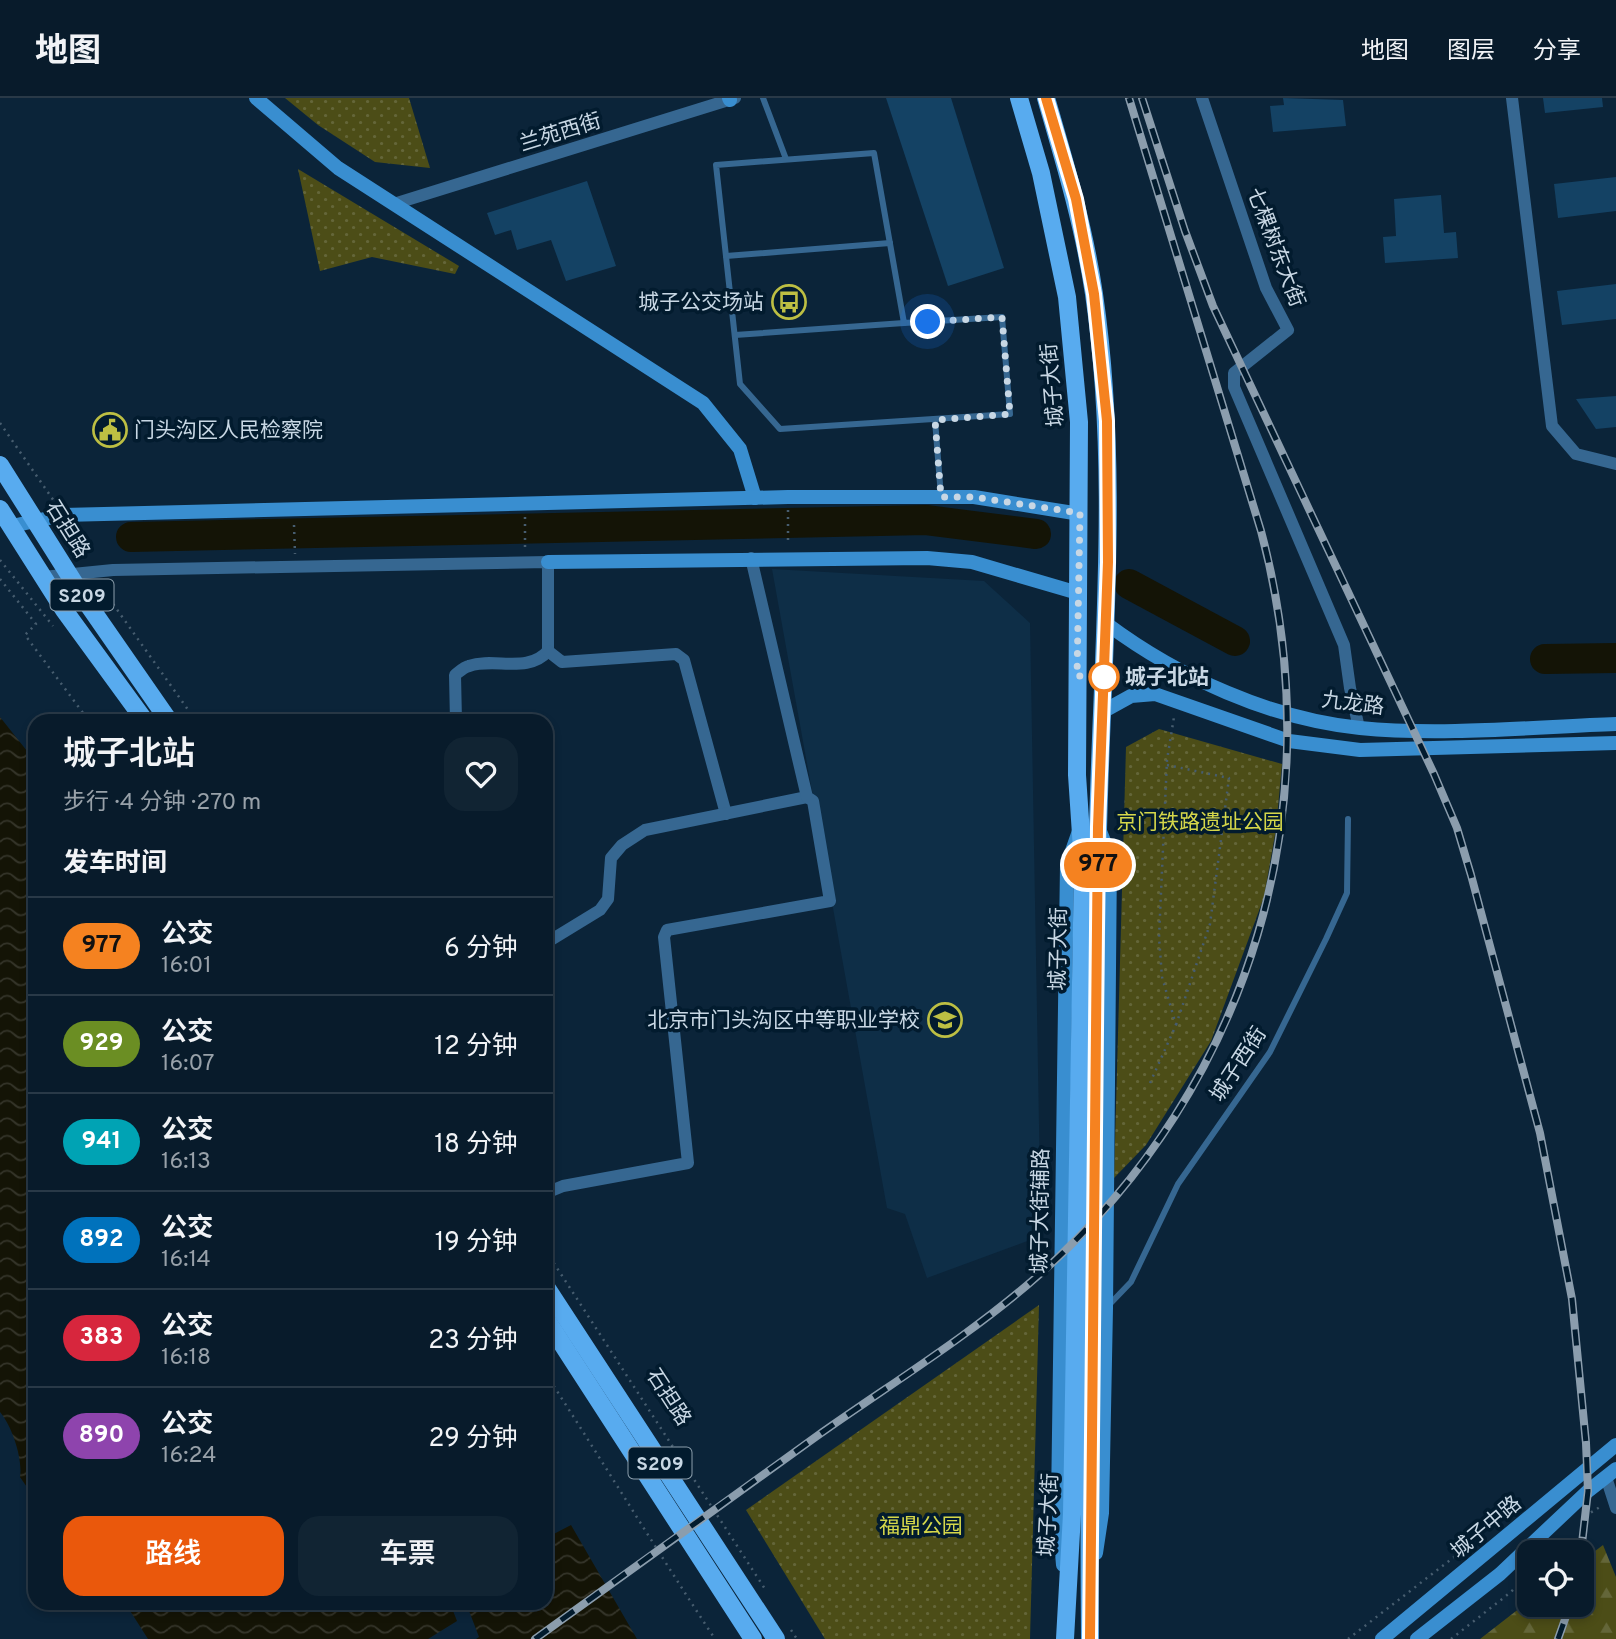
<!DOCTYPE html>
<html lang="zh">
<meta charset="utf-8">
<style>
:root{--surface:#081b2b;--page:#112433;--text:#f1f3f6;--muted:#98a1a9;--line:#293947;--accent:#ea580c}
body{margin:0;font-family:Overpass,"Noto Sans SC",sans-serif;background:var(--page);color:var(--text);height:100vh;display:flex;flex-direction:column;font-size:26px;white-space:nowrap}
*{box-sizing:border-box;margin:0}
p{font-size:23px;color:var(--muted)}
.icon{flex:none;width:38px;height:38px;fill:none;stroke:currentColor;stroke-width:2;stroke-linecap:round;stroke-linejoin:round}
.map{position:relative;flex:1;overflow:hidden}
.sheet{position:absolute;left:28px;top:616px;width:525px;height:896px;display:flex;flex-direction:column;background:var(--surface);border-radius:21px;box-shadow:0 4px 10px #0003,0 0 0 2px var(--line)}
.sheet>*{flex:none}
.badge{padding:0 14px;border-radius:23px;font-size:24px;line-height:46px}
.buttons{position:absolute;left:1517px;top:1442px;display:grid;gap:14px}
.buttons a{display:grid;place-items:center;width:77px;height:77px;border-radius:14px;background:var(--surface);box-shadow:0 4px 10px #0003,0 0 0 2px var(--line);font-size:35px}
.you{position:absolute;width:35px;height:35px;margin:-18px;border:5px solid #fff;border-radius:50%;background:#1a73e8;box-shadow:0 0 0 10px #1a73e833}
.map>.badge{position:absolute;translate:-50% -50%;box-shadow:0 0 0 4px #fff}
h2{padding:0 35px;font-size:26px;line-height:63px}
.round{display:grid;place-items:center;flex:none;width:74px;height:74px;border-radius:21px;background:var(--page)}
.summary{display:flex;align-items:center;justify-content:space-between;height:119px;padding:0 35px}
h1{font-size:33px;font-weight:600;line-height:52px}
.cta{display:flex;gap:14px;margin-top:auto;padding:14px 35px}
.cta a{flex:1;height:80px;border-radius:21px;background:var(--accent);color:#fff;font-size:28px;font-weight:600;line-height:80px;text-align:center}
.cta a+a{background:var(--page);color:var(--text)}
ul{padding:0;list-style:none}
li{display:flex;align-items:center;gap:21px;height:98px;padding:0 35px;border-top:2px solid var(--line)}
li div{flex:1}
li b{display:block;font-size:26px}
li em{font-style:normal}
li .badge{min-width:77px;font-weight:700;text-align:center}
header{display:flex;align-items:center;gap:42px;box-sizing:border-box;height:98px;padding:0 35px;background:var(--surface);border-bottom:2px solid var(--line)}
header strong{font-size:33px}
nav{display:flex;gap:38px;margin-inline-start:auto;font-size:24px}
.map>svg:first-child{display:block}
.built{fill:#0e2e47}
.forest{fill:url(#forest-firs)}
.park{fill:url(#park-dots)}
.water{fill:url(#water-waves)}
.lines{fill:none;stroke-linecap:round;stroke-linejoin:round}
.river{stroke:#141406;stroke-width:30}
.building{fill:#144264}
.path{stroke:#475d6f;stroke-width:2.5;stroke-dasharray:2 5;stroke-linecap:butt}
.lane{stroke:#366791;stroke-width:6}
.street{stroke:#366791;stroke-width:12}
.secondary{stroke:#398ed0;stroke-width:14}
.primary{stroke:#58abef;stroke-width:18}
.rail-casing{stroke:#8b9dad;stroke-width:8}
.rail{stroke:#021b2e;stroke-width:5;stroke-dasharray:16;stroke-linecap:butt}
.line-casing{stroke:#fff;stroke-width:16}
.line{stroke:#f58220;stroke-width:10}
.walk{stroke:#c8d7e4;stroke-width:7;stroke-dasharray:0 12.6}
.stop-dot{fill:#fff;stroke:#f58220;stroke-width:3.5}
.labels{text-anchor:middle;stroke-width:7;stroke-linejoin:round;paint-order:stroke}
.shield{fill:#021b2e;stroke:#8d9fad;stroke-width:2}
.shield-label{font-size:19px;font-weight:bold;fill:#c8d7e4}
.street-label{font-size:21px;fill:#c8d7e4;stroke:#021b2e}
.poi-label{font-size:21px;fill:#c8d7e4;stroke:#021b2e;text-anchor:end}
.stop-label{font-size:21px;font-weight:bold;fill:#c8d7e4;stroke:#021b2e;text-anchor:start}
.park-label{font-size:21px;fill:#d5d74a;stroke:#021b2e}
</style>
<header>
<strong>地图</strong>
<nav><a>地图</a><a>图层</a><a>分享</a></nav>
</header>
<div class="map">
<svg width="1616" height="1541" viewBox="0 0 1616 1541">
<defs>
<pattern id="forest-firs" width="22" height="20" patternUnits="userSpaceOnUse" patternTransform="scale(1.75)"><rect width="22" height="20" fill="#4c4d17"/><path d="M5 1l3.5 6h-7zM16 11l3.5 6h-7z" fill="#646639"/></pattern>
<pattern id="park-dots" width="8" height="8" patternUnits="userSpaceOnUse" patternTransform="scale(1.75)"><rect width="8" height="8" fill="#4c4d17"/><path d="M2 2h.1M6 6h.1" fill="none" stroke="#646639" stroke-width="1.8" stroke-linecap="round"/></pattern>
<pattern id="water-waves" width="16" height="10" patternUnits="userSpaceOnUse" patternTransform="scale(1.75)"><rect width="16" height="10" fill="#141406"/><path d="M0 5q4-4 8 0t8 0" fill="none" stroke="#35352a"/></pattern>
</defs>
<rect width="100%" height="100%" fill="#0b2439"/>
<!-- built -->
<polygon class="built" points="772,471 984,483 1030,525 1041,1138 927,1180 905,1116 887,1110"/>
<!-- forest -->
<polygon class="forest" points="1603,1447 1616,1479 1616,1541 1480,1541 1529,1503 1530,1507 1582,1507 1582,1463"/>
<!-- park -->
<g class="park">
<polygon points="285,0 409,0 430,70 375,64 318,27"/>
<polygon points="298,71 459,168 455,176 372,159 320,173"/>
<polygon points="1159,631 1282,666 1276,731 1264,799 1211,943 1146,1047 1114,1080 1126,649"/>
<polygon points="1039,1207 1030,1541 825,1541 746,1412"/>
</g>
<!-- water -->
<g class="water">
<path d="M0,619L35,663V1401L20,1379C23,1361 12,1328 0,1314Z"/>
<polygon points="571,1427 637,1541 476,1541 479,1539 466,1505 546,1505 546,1440"/>
<polygon points="121,1505 450,1505 457,1523 428,1541 148,1541 127,1508"/>
</g>
<g class="lines">
<!-- river -->
<g class="river">
<polyline points="131,439 926,422 1036,436"/>
<polyline points="1129,486 1235,543"/>
<polyline points="1545,561 1616,560"/>
</g>
</g>
<!-- building -->
<g class="building">
<polygon points="886,0 951,0 1004,170 948,188"/>
<polygon points="1283,0 1343,2 1346,28 1273,34 1270,8 1284,7"/>
<polygon points="1543,0 1602,0 1603,9 1545,15"/>
<polygon points="1616,79 1616,113 1558,120 1554,86"/>
<polygon points="587,83 616,168 566,183 551,142 517,152 511,132 495,137 487,115"/>
<polygon points="1441,97 1444,135 1456,134 1458,160 1385,165 1383,139 1396,138 1394,101"/>
<polygon points="1616,186 1616,221 1562,227 1557,193"/>
<polygon points="1616,298 1616,329 1596,331 1576,301"/>
</g>
<g class="lines">
<!-- path -->
<g class="path">
<polyline points="0,325 54,403"/>
<polyline points="788,412 788,447"/>
<polyline points="525,419 525,451"/>
<polyline points="294,427 295,456"/>
<polyline points="71,433 86,462"/>
<polyline points="0,462 53,528"/>
<polyline points="0,481 36,526 25,537 89,623"/>
<polyline points="101,489 196,623"/>
<polyline points="1167,667 1229,680 1210,826 1176,927"/>
<polyline points="1150,985 1176,927 1162,879 1159,839 1167,662 1174,619"/>
<polyline points="546,1153 765,1491"/>
<path d="M546,1276C603,1364 657,1453 715,1541"/>
<polyline points="1585,1418 1600,1409"/>
<polyline points="791,1532 797,1541"/>
<polyline points="1348,1541 1467,1449"/>
<polyline points="1451,1541 1511,1494 1530,1474"/>
</g>
<!-- lane -->
<g class="lane">
<polyline points="763,0 786,61"/>
<polygon points="874,55 904,225 1002,219 1010,316 780,331 740,286 716,67"/>
<polyline points="726,158 890,145"/>
<polyline points="735,237 904,225"/>
<polyline points="935,322 941,399"/>
<polyline points="1107,1209 1131,1184 1178,1086 1270,954 1326,841 1347,795 1348,721"/>
</g>
<!-- street -->
<g class="street">
<polyline points="1202,0 1266,190 1288,232 1234,275 1234,289 1344,547 1350,590 1359,630"/>
<polyline points="1512,0 1552,328 1576,356 1616,366"/>
<polyline points="397,105 735,0"/>
<path d="M43,479L113,472L548,464V553C528,576 494,559 469,568C464,569 459,574 455,577L456,623"/>
<polyline points="548,553 562,564 676,556 684,562 726,716"/>
<polyline points="546,845 600,812 608,801 611,760 622,747 645,732 807,699"/>
<polyline points="546,1095 563,1088 688,1065 664,839 667,832 830,803 813,703 807,699 751,460"/>
<polyline points="1606,1379 1616,1410"/>
</g>
<!-- secondary -->
<g class="secondary">
<polyline points="256,0 338,70 703,305 740,351 755,400"/>
<polyline points="729,0 730,2"/>
<polyline points="12,428 63,417 788,399 974,399 1080,416"/>
<polyline points="548,464 927,460 972,464 1078,495"/>
<path d="M1107,526C1178,579 1271,621 1360,630C1441,638 1534,629 1616,626"/>
<polyline points="1102,614 1131,598 1155,596 1289,643 1360,652 1616,645"/>
<polyline points="1096,1455 1102,1415 1106,1210 1110,758 1100,733"/>
<polyline points="1063,1467 1058,1406 1067,767 1079,733"/>
<polyline points="1382,1541 1616,1347"/>
<polyline points="1417,1541 1500,1476 1588,1393 1616,1371"/>
</g>
<!-- primary -->
<g class="primary">
<polyline points="1019,0 1041,75 1067,199 1079,324 1077,677 1083,766 1072,1416 1065,1541"/>
<path d="M1046,0C1065,65 1084,129 1094,196C1120,374 1102,553 1098,732C1093,1001 1088,1272 1090,1541"/>
<polyline points="0,367 85,502 169,623"/>
<polyline points="0,411 64,512 145,623"/>
<polyline points="546,1189 776,1541"/>
<polyline points="546,1221 753,1541"/>
</g>
<!-- rail casing -->
<g class="rail-casing">
<g id="rail">
<polyline points="1142,0 1185,133 1213,208 1434,676 1457,730 1471,777 1540,1035 1572,1201 1586,1345 1588,1393 1581,1454"/>
<path d="M535,1541C629,1473 723,1405 817,1338C892,1285 971,1237 1040,1176C1253,986 1334,707 1261,433L1129,0"/>
<polyline points="1558,1541 1570,1507"/>
</g>
</g>
<!-- rail -->
<use href="#rail" class="rail"/>
</g>
<g class="lines">
<!-- line casing -->
<g class="line-casing">
<polyline id="line" points="1046,0 1076,101 1094,196 1107,323 1108,464 1098,729 1090,1541"/>
</g>
<!-- line -->
<use href="#line" class="line"/>
<!-- walk -->
<polyline class="walk" points="928,224 1002,219 1010,316 935,322 941,399 974,399 1080,415 1077,578 1104,579"/>
</g>
<!-- icons -->
<defs>
<g id="bus-ring" transform="scale(1.75)"><circle r="9.5" fill="#021b2e" stroke="#bdbf43" stroke-width="1.5"/><path d="M-5-6H5V4H4V6H2V4H-2V6H-4V4H-5ZM-3.5-4V0h7V-4ZM-3.5 1.2v1.5H-2V1.2ZM2 1.2v1.5H3.5V1.2Z" fill="#bdbf43"/></g>
<g id="civic-ring" transform="scale(1.75)"><circle r="9.5" fill="#021b2e" stroke="#bdbf43" stroke-width="1.5"/><path d="M-.6-6.5H3V-4.5H.6V-3L4-1V1h2V6H-6V1h2V-1L-.6-3ZM-1.2 2.5V6h2.4V2.5Z" fill="#bdbf43"/></g>
<g id="school-ring" transform="scale(1.75)"><circle r="9.5" fill="#021b2e" stroke="#bdbf43" stroke-width="1.5"/><path d="M0-5L7-2L0 1L-7-2ZM-4 1L0 2.5L4 1V4Q0 6-4 4Z" fill="#bdbf43"/></g>
</defs>
<g fill-rule="evenodd">
<use href="#bus-ring" x="789" y="204"/>
<use href="#civic-ring" x="110" y="332"/>
<use href="#school-ring" x="945" y="922"/>
</g>
<!-- markers -->
<circle class="stop-dot" cx="1104" cy="579" r="14"/>
<g class="labels">
<!-- shield labels -->
<g class="shield">
<rect x="50.5" y="481.5" width="63" height="31" rx="5"/>
<rect x="628.5" y="1349.5" width="63" height="31" rx="5"/>
</g>
<g class="shield-label">
<text x="82" y="504">S209</text>
<text x="660" y="1372">S209</text>
</g>
<!-- street labels -->
<g class="street-label">
<text transform="translate(560 34) rotate(-17)" y="7">兰苑西街</text>
<text transform="translate(1276 149) rotate(69)" y="7">七棵树东大街</text>
<text transform="translate(1052 287) rotate(-95)" y="7">城子大街</text>
<text transform="translate(68 431) rotate(58)" y="7">石担路</text>
<text transform="translate(1353 605) rotate(7)" y="7">九龙路</text>
<text transform="translate(1058 851) rotate(-89)" y="7">城子大街</text>
<text transform="translate(1238 966) rotate(-57)" y="7">城子西街</text>
<text transform="translate(1040 1113) rotate(-89)" y="7">城子大街辅路</text>
<text transform="translate(669 1299) rotate(57)" y="7">石担路</text>
<text transform="translate(1048 1417) rotate(-87)" y="7">城子大街</text>
<text transform="translate(1486 1429) rotate(-40)" y="7">城子中路</text>
</g>
<!-- poi labels -->
<g class="poi-label">
<text x="764" y="211">城子公交场站</text>
<text x="134" y="339" text-anchor="start">门头沟区人民检察院</text>
<text x="920" y="929">北京市门头沟区中等职业学校</text>
</g>
<!-- stop labels -->
<g class="stop-label">
<text x="1125" y="586">城子北站</text>
</g>
<!-- park labels -->
<g class="park-label">
<text x="1200" y="731">京门铁路遗址公园</text>
<text x="921" y="1435">福鼎公园</text>
</g>
</g>
</svg>
<div class="buttons">
<a><svg class="icon" aria-label="locate" viewBox="0 0 24 24"><circle cx="12" cy="12" r="6"/><path d="M12 2v4M12 18v4M2 12h4M18 12h4"/></svg></a>
</div>
<div class="you" style="left:928px;top:224px"></div>
<b class="badge" style="left:1098px;top:767px;background:#f58220;color:#111">977</b>
<section class="sheet">
<div class="summary"><div><h1>城子北站</h1><p>步行 · 4 分钟 · 270 m</p></div><a class="round"><svg class="icon" aria-label="heart" viewBox="0 0 24 24"><path d="M12 20l-8-8c-3-5 5-10 8-4 3-6 11-1 8 4z"/></svg></a></div>
<h2>发车时间</h2>
<ul>
<li><span class="badge" style="background:#f58220;color:#111">977</span><div><b>公交</b><p>16:01</p></div><em>6 分钟</em></li>
<li><span class="badge" style="background:#6b8e23;color:#fff">929</span><div><b>公交</b><p>16:07</p></div><em>12 分钟</em></li>
<li><span class="badge" style="background:#00a3b4;color:#fff">941</span><div><b>公交</b><p>16:13</p></div><em>18 分钟</em></li>
<li><span class="badge" style="background:#0072bc;color:#fff">892</span><div><b>公交</b><p>16:14</p></div><em>19 分钟</em></li>
<li><span class="badge" style="background:#d7263d;color:#fff">383</span><div><b>公交</b><p>16:18</p></div><em>23 分钟</em></li>
<li><span class="badge" style="background:#8e44ad;color:#fff">890</span><div><b>公交</b><p>16:24</p></div><em>29 分钟</em></li>
</ul>
<div class="cta"><a>路线</a><a>车票</a></div>
</section>
</div>
